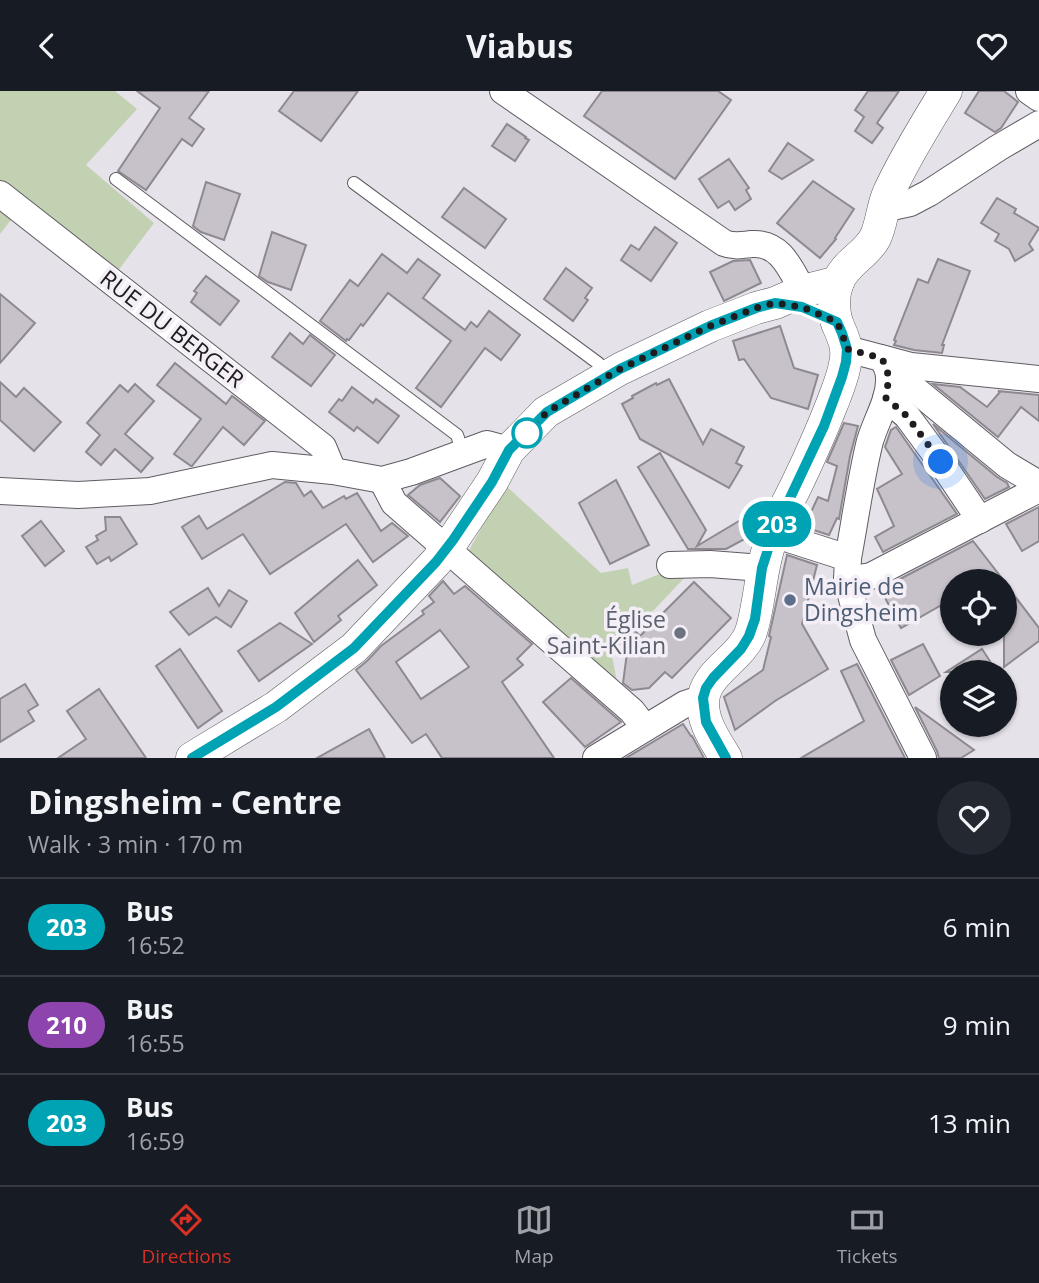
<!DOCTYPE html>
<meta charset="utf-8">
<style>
:root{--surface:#171b24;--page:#242831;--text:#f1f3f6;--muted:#9ea1a6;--line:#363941;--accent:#d93025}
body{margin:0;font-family:"Open Sans",sans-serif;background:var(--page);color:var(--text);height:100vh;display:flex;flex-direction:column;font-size:26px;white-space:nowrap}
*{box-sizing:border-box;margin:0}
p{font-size:23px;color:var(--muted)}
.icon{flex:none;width:38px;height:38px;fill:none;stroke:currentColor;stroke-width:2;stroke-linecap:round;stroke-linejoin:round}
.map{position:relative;height:667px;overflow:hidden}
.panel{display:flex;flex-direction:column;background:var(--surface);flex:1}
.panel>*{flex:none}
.badge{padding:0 14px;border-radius:23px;font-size:24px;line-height:46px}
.fabs{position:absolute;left:940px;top:478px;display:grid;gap:14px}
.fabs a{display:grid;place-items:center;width:77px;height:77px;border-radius:50%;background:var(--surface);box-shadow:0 2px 5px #0004;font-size:35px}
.you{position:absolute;width:35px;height:35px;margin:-18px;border:5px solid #fff;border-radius:50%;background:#1a73e8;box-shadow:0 0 0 10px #1a73e833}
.map>.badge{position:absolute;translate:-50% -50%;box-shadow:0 0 0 4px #fff}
.round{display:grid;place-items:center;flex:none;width:74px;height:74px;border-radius:37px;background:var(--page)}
.headline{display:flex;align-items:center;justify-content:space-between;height:119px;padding:0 28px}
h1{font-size:33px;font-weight:700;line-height:52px}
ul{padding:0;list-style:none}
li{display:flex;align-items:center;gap:21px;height:98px;padding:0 28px;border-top:2px solid var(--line)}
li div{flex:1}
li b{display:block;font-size:26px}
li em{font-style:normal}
li .badge{min-width:77px;font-weight:700;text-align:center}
header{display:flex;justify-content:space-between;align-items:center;height:91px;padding:0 28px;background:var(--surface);font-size:32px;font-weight:700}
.menu{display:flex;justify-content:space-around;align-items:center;height:98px;border-top:2px solid var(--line);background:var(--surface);font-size:19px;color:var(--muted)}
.menu a{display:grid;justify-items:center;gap:4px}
.menu .on{color:var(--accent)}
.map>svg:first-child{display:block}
.green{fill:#c3d1b3}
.building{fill:#c7c2ca;stroke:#8e8991;stroke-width:2;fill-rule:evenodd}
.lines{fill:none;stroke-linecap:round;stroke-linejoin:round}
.service-casing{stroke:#605c63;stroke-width:14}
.minor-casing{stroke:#605c63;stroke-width:28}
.tertiary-casing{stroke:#605c63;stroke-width:33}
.service{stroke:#fff;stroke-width:12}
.minor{stroke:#fff;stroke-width:26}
.tertiary{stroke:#fff;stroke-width:32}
.line-casing{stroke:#fff;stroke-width:16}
.line{stroke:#00a3b4;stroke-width:10}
.walk{stroke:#1e1c1f;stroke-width:7;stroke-dasharray:0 12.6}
.stop-dot{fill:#fff;stroke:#00a3b4;stroke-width:3.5}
.service-dot{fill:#5c6f8a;stroke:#f4eff7;stroke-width:2.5}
.worship-dot{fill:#6b7280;stroke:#f4eff7;stroke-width:2.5}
.labels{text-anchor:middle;stroke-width:7;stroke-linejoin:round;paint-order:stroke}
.street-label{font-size:23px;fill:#1e1c1f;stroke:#f4eff7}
.service-label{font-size:23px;fill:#4e5e75;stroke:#f4eff7;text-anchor:start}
.worship-label{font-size:23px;fill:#5b616d;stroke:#f4eff7;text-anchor:end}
</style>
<header><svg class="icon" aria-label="back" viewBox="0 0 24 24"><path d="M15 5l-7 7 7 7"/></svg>Viabus<svg class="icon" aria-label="heart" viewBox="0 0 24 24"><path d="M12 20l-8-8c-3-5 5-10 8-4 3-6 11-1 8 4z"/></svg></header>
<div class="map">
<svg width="1039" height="667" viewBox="0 0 1039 667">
<rect width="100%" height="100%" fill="#e6e2ea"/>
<!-- green -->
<g class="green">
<polygon points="0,0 115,0 137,18 86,74 154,132 117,181 24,112 0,143"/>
<polygon points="505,394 601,482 628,477 632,494 662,482 686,485 654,519 625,537 610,554 618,596 466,465"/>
</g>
<!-- building -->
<g class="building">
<polygon points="137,0 209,0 189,27 204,38 192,55 182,48 146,99 118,80 160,17"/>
<polygon points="294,0 358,0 321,50 279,20"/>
<polygon points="602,0 718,0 731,9 675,88 584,25"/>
<polygon points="868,0 899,0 877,32 883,37 872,52 855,40 864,26 855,19"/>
<polygon points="979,0 1004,0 1018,11 1001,37 995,41 965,22"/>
<polygon points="507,33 526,46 525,47 529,49 515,70 492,55"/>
<polygon points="788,52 813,69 782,88 769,80"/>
<polygon points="729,68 749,97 746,99 751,108 735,119 729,110 718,117 699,88"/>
<polygon points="813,90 854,118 835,147 836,148 820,167 777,132"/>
<polygon points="206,91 240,103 224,149 201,141 193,135"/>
<polygon points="464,97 506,128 485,157 442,126"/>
<polygon points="997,107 1016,118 1014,122 1039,137 1029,153 1033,159 1015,170 1009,158 995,150 999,143 981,132"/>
<polygon points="655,136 677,152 651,190 621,169 631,154 639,159"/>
<polygon points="272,141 306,154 291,199 268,191 259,185"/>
<polygon points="382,163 407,182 418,168 440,184 423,207 465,239 471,231 477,236 489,220 520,244 501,269 485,257 441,316 416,297 451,250 388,202 363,235 361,233 349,249 347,248 346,250 320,230 350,189 358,195"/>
<polygon points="938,168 970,180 942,254 944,254 942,262 914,259 894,254 896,250 894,249 918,188 928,192"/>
<polygon points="750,169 761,192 724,210 710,181 733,170"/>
<polygon points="566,177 592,197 585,207 588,209 573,230 544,208"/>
<polygon points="206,185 239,210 220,234 191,211 197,202 194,200"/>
<polygon points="0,203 35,232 0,272"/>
<polygon points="780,235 794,277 818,284 808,318 771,307 744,268 739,269 733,250"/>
<polygon points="290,242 303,253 310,244 335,264 311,295 272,266"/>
<polygon points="175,272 226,313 232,305 265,330 244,354 223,336 192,375 191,375 174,363 201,328 157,294"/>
<polygon points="669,288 703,353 711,338 744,356 736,372 742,375 729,397 640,348 622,313 633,307 632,305 656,292 657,294"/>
<polygon points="0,291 16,306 24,297 61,331 34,360 0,329"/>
<polygon points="135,293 154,310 125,343 153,367 141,381 115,358 101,374 86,361 100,344 87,332 120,294 128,301"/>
<polygon points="933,293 960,296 987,316 1000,301 998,300 1039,304 1039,330 1021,316 998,346"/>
<polygon points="352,296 373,312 376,308 399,325 378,352 357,336 354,340 329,321 339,308 342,310"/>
<polygon points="844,332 858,335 850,365 839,428 837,427 829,444 804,436 818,406 828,410 837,375 827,371"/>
<polygon points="933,333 997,386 1007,392 1009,396 985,408"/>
<polygon points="896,336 957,423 883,461 875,446 894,435 877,398 902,383 885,356 891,339"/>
<polygon points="660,362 706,439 697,455 749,424 756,435 754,443 726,458 688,458 638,376"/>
<polygon points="440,387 460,405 440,431 408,404 420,394"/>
<polygon points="616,389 649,454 610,473 579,412"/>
<polygon points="285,391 296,392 304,405 311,400 323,417 344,405 346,408 357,402 381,440 392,432 408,445 373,471 346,433 270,483 243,443 202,468 182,436 199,425 207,438"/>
<polygon points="1039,416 1039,450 1022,460 1006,433"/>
<polygon points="105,426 120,426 137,453 111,470 109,466 97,473 86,456 98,449 96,445 106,439"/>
<polygon points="41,430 64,460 45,475 22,445"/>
<polygon points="973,450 1004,490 952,490 952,508 901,537 883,503 901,494 898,489"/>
<polygon points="787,464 817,474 802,533 828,578 775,610 735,639 724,606 763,579 771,546 769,545"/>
<polygon points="358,469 377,494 338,525 341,529 314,551 295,522"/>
<path d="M443,490L454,503L465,495L532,553L517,568L523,574L502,591L554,667H442L426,643L412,652L356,579L367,570L381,555L424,523L422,520L434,511L429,505ZM440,539L469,576L421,608L396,571Z"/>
<polygon points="694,491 731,527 672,587 665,581 649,597 632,599 623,592 627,562 618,554 633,538 640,545"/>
<polygon points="1004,491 1039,537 1039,550 1004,576"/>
<polygon points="208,497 219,515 229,499 247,510 231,536 216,526 189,544 170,521"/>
<polygon points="280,532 312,553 259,590 238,560"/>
<polygon points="923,553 940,585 909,604 891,569"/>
<polygon points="180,558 222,620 198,637 156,575"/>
<polygon points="982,558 997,581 946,581"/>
<polygon points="857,573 905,667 801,667 864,630 841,580"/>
<polygon points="571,587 621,631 585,656 543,611"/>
<polygon points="25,593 38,614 28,620 34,630 0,651 0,608"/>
<polygon points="99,598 114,620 146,667 58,667 86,648 67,620"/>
<polygon points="915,616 974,659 961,667 939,667 937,660"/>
<polygon points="683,633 691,645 692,645 704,667 626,667"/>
<polygon points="369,638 385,667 317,667"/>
</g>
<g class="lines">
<!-- service casing -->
<g class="service-casing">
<g id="service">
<polyline points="116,88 457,344 463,362"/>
<polyline points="354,92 598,272 607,283"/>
</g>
</g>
<!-- minor casing -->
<g class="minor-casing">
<g id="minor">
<path d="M503,0L724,152C734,156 741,154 752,153C781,151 791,179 803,200"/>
<polyline points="1029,0 1039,7"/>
<polyline points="0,103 323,356 333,380"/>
<polyline points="883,118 910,112 929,102 998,57 1039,33"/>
<polyline points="881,267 911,275 1039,288"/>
<polyline points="889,286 917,300 1007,374 1039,393"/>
<polyline points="886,307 907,325 941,371 980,429"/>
<polyline points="382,389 394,412 632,620 645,637"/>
<polyline points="0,400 78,404 150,400 272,374 333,380 382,389 411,381 487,353 509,359"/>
<path d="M773,443L848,467C855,430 860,392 869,354C874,332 890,310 889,287C889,279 886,273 881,267L847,258"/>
<polyline points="848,467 847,489 863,549 923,667"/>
<polyline points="670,474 710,473 762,477"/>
<polyline points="847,489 871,485 1039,398"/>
<polyline points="596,667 685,613 703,607"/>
</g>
</g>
<!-- tertiary casing -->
<g class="tertiary-casing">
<g id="tertiary">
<polyline points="192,667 276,616 354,557 436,471 453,449 492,391 509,359 546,321 620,278 710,235 756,217 775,212 803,200 838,191"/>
<path d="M726,667C715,649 699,627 704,604C710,579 742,566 751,541C761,509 760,475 773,443C779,427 788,411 796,395C809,368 821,341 832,313C837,300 843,286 845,273C849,257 843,246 837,232C833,220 833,203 838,191C845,172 866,164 875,147C882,133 882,116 889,101C905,66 926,33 946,0"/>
</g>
</g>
<!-- service -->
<use href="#service" class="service"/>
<!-- minor -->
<use href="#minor" class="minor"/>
<!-- tertiary -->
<use href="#tertiary" class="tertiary"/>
</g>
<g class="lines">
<!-- line casing -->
<g class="line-casing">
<polyline id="line" points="192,667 276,616 354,557 436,471 453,449 492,391 509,359 547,321 620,278 710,235 756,217 775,212 802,216 837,231 842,242 847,258 846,271 842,286 824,335 773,443 762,477 755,528 749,545 741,558 713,587 706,597 703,607 706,631 726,667"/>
</g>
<!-- line -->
<use href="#line" class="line"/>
<!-- walk -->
<path class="walk" d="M527,342L547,321L620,278L710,235L756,217L775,212L802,216L837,231L842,242L847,258L881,267C891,280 888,292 886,307L907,325L941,371"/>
</g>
<!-- markers -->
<circle class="stop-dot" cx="527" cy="342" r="14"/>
<circle class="service-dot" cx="790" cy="509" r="7"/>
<circle class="worship-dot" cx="680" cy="542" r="7"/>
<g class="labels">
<!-- street labels -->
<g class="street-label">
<text transform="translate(172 238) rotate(38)" y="8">RUE DU BERGER</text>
</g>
<!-- service labels -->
<g class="service-label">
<text x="804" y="504">Mairie de<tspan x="804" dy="26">Dingsheim</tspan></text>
</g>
<!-- worship labels -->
<g class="worship-label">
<text x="666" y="537">Église<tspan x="666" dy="26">Saint-Kilian</tspan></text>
</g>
</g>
</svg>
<div class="fabs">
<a><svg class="icon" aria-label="locate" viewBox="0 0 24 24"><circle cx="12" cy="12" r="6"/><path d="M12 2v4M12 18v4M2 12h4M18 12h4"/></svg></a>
<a><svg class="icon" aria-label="layers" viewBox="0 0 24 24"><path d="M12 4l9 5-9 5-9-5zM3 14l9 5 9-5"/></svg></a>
</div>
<div class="you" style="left:941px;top:371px"></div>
<b class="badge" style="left:777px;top:433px;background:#00a3b4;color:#fff">203</b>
</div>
<section class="panel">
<div class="headline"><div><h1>Dingsheim - Centre</h1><p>Walk · 3 min · 170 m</p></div><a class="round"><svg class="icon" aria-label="heart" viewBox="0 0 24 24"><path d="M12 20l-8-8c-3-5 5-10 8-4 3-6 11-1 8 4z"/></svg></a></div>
<ul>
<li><span class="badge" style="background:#00a3b4;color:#fff">203</span><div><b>Bus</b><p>16:52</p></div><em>6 min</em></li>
<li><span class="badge" style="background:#8e44ad;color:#fff">210</span><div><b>Bus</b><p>16:55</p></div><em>9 min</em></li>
<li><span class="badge" style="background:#00a3b4;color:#fff">203</span><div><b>Bus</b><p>16:59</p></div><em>13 min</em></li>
</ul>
</section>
<nav class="menu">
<a class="on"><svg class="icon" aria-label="directions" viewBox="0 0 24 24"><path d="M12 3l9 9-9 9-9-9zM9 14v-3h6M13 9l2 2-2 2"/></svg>Directions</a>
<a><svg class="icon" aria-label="map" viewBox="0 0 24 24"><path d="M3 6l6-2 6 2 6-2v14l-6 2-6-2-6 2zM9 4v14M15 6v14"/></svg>Map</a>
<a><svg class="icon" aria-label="tickets" viewBox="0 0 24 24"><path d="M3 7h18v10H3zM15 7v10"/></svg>Tickets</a>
</nav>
